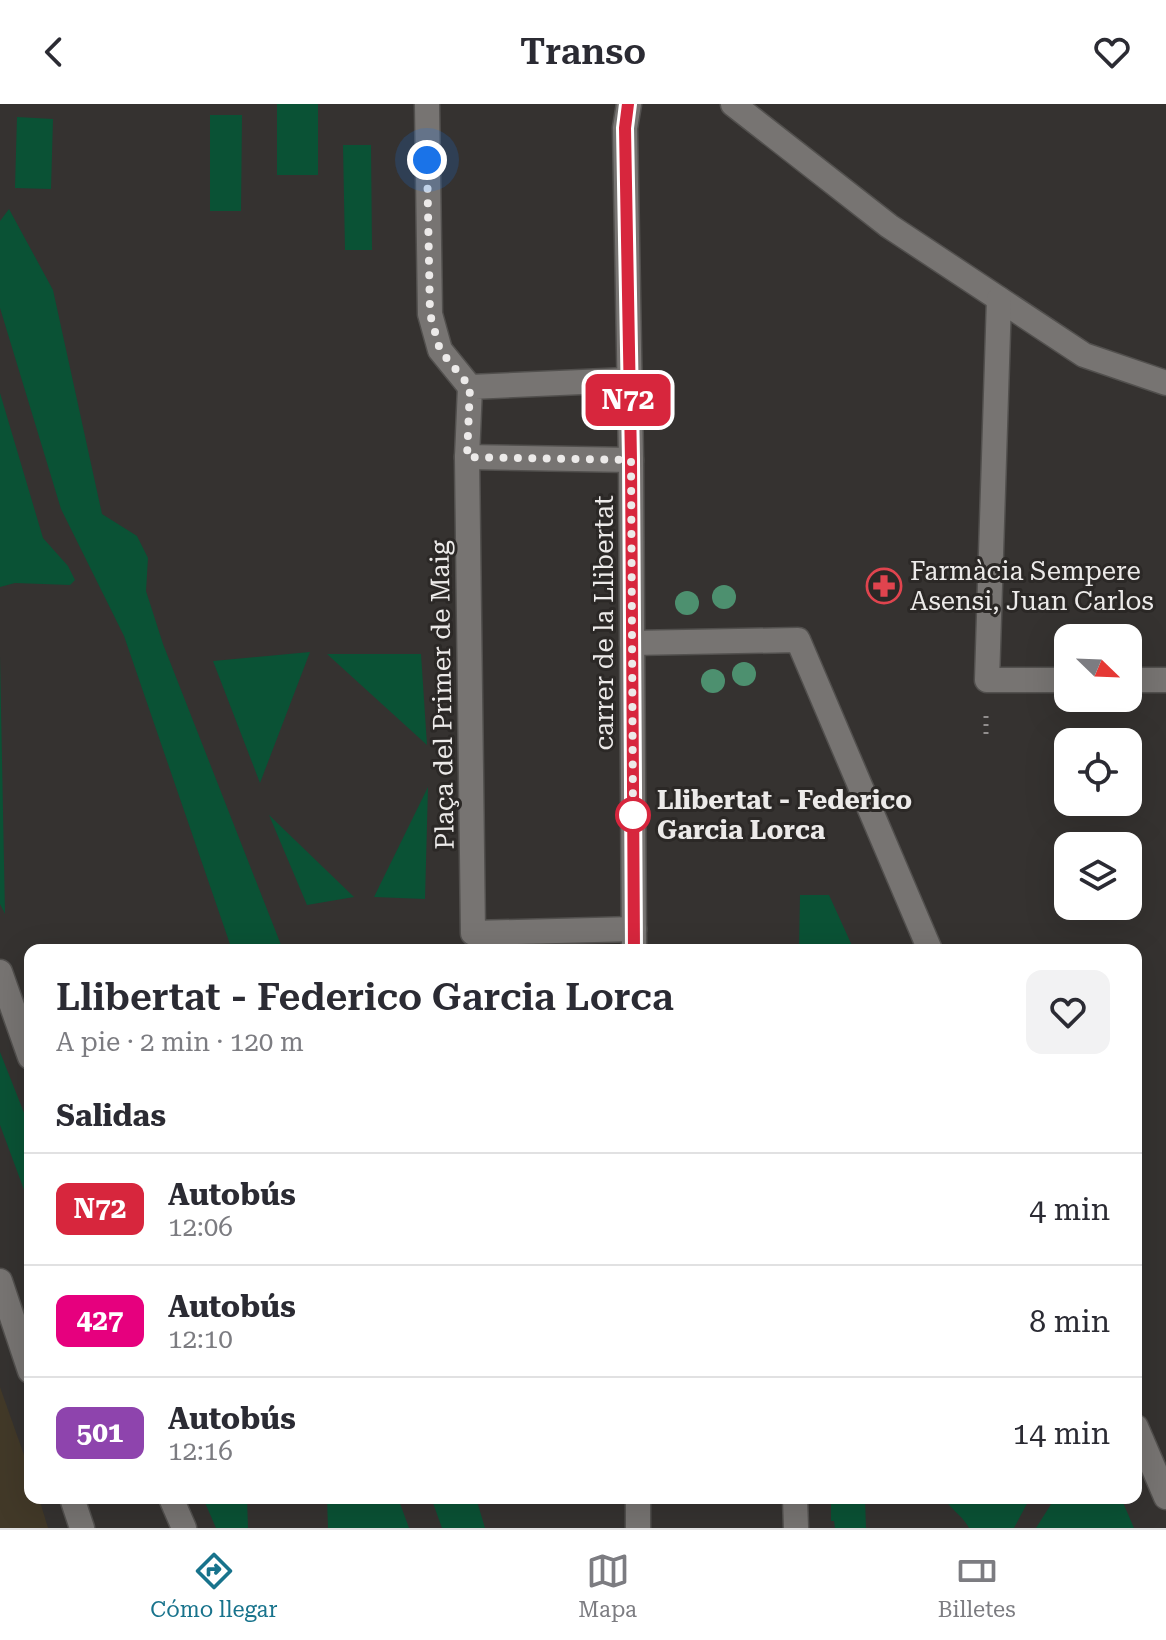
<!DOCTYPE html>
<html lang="es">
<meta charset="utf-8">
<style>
:root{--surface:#fff;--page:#f2f2f3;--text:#2b2b33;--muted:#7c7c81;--line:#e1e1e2;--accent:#18738c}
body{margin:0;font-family:"Roboto Serif",serif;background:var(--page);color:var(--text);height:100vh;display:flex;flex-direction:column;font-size:30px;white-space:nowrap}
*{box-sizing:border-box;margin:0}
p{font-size:26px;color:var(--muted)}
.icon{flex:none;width:44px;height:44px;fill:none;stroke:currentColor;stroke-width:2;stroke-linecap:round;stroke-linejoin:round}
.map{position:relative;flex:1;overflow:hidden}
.side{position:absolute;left:24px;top:840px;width:1118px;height:560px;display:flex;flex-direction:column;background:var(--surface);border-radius:16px;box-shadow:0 8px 32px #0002}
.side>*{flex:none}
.badge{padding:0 16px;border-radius:12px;font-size:28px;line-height:52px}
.needle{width:52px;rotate:113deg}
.tools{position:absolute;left:1054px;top:520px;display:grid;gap:16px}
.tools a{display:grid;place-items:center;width:88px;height:88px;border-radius:16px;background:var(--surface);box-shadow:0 8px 32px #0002;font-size:40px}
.you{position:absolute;width:40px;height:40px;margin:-20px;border:6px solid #fff;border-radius:50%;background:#1a73e8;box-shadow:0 0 0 12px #1a73e833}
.map>.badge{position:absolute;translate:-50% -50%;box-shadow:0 0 0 4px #fff}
h2{padding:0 32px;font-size:30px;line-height:72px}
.round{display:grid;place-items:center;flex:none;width:84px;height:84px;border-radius:16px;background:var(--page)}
.head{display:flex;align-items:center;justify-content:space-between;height:136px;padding:0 32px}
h1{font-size:38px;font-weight:600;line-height:60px}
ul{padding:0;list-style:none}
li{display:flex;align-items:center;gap:24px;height:112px;padding:0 32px;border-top:2px solid var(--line)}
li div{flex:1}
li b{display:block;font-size:30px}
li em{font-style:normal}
li .badge{min-width:88px;font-weight:700;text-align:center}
header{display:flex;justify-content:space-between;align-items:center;height:104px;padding:0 32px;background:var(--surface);font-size:36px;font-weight:600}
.dock{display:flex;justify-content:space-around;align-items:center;height:112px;border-top:2px solid var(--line);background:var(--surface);font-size:22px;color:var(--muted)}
.dock a{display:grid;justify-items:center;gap:4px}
.dock .on{color:var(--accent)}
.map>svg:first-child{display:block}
.industrial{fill:#423928}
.green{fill:#0a5235}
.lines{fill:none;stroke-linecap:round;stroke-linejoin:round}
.minor-casing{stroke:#52504e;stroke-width:27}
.path{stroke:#918e8d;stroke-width:5;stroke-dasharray:2 6;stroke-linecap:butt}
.minor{stroke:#777472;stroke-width:24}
.tree{fill:#4d906f}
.line-casing{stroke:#fff;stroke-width:18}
.line{stroke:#d7263d;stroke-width:12}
.walk{stroke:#eceae9;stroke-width:8;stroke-dasharray:0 14.4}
.stop-dot{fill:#fff;stroke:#d7263d;stroke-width:4}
.labels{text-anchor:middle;stroke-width:6;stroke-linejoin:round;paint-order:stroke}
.poi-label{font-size:26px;fill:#eceae9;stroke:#2b2826;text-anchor:start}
.street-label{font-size:26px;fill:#eceae9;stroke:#2b2826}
.stop-label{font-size:26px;font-weight:bold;fill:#eceae9;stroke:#2b2826;text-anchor:start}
</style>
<header><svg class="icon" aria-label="back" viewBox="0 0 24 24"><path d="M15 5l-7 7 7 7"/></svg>Transo<svg class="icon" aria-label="heart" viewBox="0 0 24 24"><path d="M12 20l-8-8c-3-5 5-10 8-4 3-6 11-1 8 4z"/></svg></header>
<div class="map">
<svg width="1166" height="1424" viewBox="0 0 1166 1424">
<rect width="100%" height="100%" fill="#353230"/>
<!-- industrial -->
<polygon class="industrial" points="0,1283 30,1368 30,1394 39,1394 48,1424 0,1424"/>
<!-- green -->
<g class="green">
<rect x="277" y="0" width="41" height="71"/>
<polygon points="210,11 242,11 241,107 210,107"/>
<polygon points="17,13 53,15 51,85 15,84"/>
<polygon points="343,41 371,41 372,146 345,146"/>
<polygon points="9,105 53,186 102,410 137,432 148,454 146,487 163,540 283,846 232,846 124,532 61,405 0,204 0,117"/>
<polygon points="0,289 43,434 68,462 75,476 70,481 15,479 0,483"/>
<polygon points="310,548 260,679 213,557"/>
<polygon points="327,550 421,550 427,641"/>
<polygon points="0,552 5,810 0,800"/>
<polygon points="428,683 425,795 374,793"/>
<polygon points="269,711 354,793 307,801"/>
<polygon points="800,791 829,791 854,846 799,846"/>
<polygon points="0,948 30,1024 30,1102 0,1021"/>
<polygon points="203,1394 247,1394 248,1424 216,1424"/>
<polygon points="327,1394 398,1394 409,1424 328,1424"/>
<polygon points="446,1394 476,1394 485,1424 442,1424 433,1399"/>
<polygon points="831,1394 865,1394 866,1424 835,1424 834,1417 831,1417"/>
<path d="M944,1394H1030L1014,1424H969C962,1411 951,1406 944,1394Z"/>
<polygon points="1055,1394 1121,1394 1134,1424 1036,1424"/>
</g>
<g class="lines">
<!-- minor casing -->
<g class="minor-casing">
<g id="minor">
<polyline points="427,0 430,210 440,246 470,283"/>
<polyline points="629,0 625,24 631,356 634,846"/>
<polyline points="733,0 889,122 1084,251 1166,279"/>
<polyline points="999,195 987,576 1068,576"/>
<polyline points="628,276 470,283 467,353 631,356"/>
<polyline points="467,353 473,829 634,825"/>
<polyline points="632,539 798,536 930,846"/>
<polyline points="1128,576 1166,576"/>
<polyline points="0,868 30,953"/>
<polyline points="0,1177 30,1267"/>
<polyline points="1136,1323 1166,1393"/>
<polyline points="72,1394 82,1424"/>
<polyline points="171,1394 184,1424"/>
<polyline points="638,1394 638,1424"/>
<polyline points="795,1394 796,1424"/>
</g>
</g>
<!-- path -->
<polyline class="path" points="986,630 986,609"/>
<!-- minor -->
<use href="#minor" class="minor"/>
</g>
<!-- trees -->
<g class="tree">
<circle cx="724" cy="493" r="12"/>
<circle cx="687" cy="499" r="12"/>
<circle cx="744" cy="570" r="12"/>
<circle cx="713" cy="577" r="12"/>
</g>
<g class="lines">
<!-- line casing -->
<g class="line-casing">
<polyline id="line" points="628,0 625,24 631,356 634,846"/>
</g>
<!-- line -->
<use href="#line" class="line"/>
<!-- walk -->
<polyline class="walk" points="427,56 430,210 440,246 470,283 467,353 631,356 633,711"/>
</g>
<!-- icons -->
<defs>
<g id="pharmacy-ring" transform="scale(1.8)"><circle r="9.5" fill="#2b2826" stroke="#e0444e" stroke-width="1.5"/><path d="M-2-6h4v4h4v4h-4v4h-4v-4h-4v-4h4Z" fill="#e0444e"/></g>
</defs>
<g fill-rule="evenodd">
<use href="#pharmacy-ring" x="884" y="482"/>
</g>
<!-- markers -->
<circle class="stop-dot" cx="633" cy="711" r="16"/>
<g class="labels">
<!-- poi labels -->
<g class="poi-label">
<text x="910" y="476">Farmàcia Sempere<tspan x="910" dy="30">Asensi, Juan Carlos</tspan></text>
</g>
<!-- street labels -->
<g class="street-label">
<text transform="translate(604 519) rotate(-90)" y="9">carrer de la Llibertat</text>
<text transform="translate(442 591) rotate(-91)" y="9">Plaça del Primer de Maig</text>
</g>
<!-- stop labels -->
<g class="stop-label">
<text x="657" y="705">Llibertat - Federico<tspan x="657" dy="30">Garcia Lorca</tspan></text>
</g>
</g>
</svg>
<div class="tools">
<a><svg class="needle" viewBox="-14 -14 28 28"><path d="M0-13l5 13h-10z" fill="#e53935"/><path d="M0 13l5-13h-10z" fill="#7c7c81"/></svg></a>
<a><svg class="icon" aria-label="locate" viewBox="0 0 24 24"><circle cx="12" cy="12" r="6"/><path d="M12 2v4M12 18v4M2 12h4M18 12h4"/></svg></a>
<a><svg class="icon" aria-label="layers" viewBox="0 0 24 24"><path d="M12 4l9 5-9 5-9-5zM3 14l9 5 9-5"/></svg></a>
</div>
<div class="you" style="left:427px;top:56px"></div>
<b class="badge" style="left:628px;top:296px;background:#d7263d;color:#fff">N72</b>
<section class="side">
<div class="head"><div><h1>Llibertat - Federico Garcia Lorca</h1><p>A pie · 2 min · 120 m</p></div><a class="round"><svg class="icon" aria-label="heart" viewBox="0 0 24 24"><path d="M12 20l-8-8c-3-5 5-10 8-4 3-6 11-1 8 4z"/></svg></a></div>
<h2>Salidas</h2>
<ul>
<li><span class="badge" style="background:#d7263d;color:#fff">N72</span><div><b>Autobús</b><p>12:06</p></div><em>4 min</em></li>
<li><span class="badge" style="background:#e6007e;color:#fff">427</span><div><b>Autobús</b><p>12:10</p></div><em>8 min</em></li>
<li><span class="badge" style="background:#8e44ad;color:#fff">501</span><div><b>Autobús</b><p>12:16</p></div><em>14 min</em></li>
</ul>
</section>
</div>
<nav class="dock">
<a class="on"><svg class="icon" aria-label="directions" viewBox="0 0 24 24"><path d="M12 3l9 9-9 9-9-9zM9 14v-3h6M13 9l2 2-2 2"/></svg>Cómo llegar</a>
<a><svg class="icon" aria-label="map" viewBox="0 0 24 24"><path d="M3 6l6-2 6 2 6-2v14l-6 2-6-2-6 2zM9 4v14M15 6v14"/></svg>Mapa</a>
<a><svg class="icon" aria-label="tickets" viewBox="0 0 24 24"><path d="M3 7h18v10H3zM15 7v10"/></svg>Billetes</a>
</nav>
